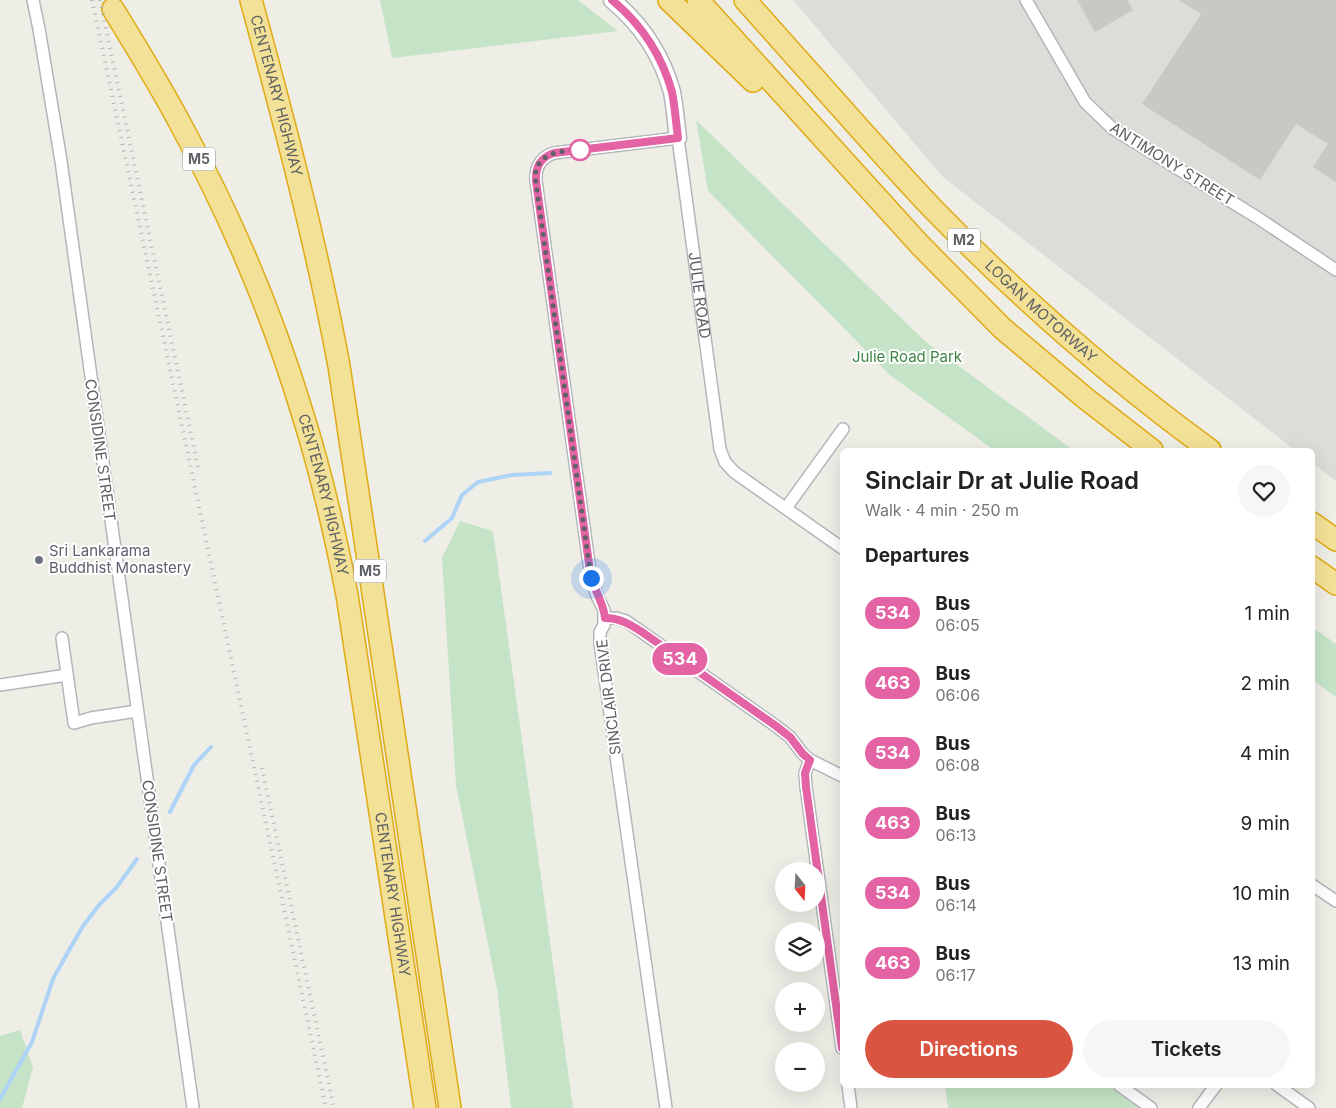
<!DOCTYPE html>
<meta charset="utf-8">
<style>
:root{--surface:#fff;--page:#f6f6f6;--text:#222;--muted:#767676;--accent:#d95541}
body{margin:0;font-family:Inter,sans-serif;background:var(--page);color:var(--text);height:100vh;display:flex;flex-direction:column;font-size:19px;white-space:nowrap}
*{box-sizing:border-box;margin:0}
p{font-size:16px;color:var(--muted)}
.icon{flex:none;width:28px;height:28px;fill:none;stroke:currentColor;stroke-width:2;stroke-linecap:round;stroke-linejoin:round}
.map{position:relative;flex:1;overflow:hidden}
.details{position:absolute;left:840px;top:448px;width:475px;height:640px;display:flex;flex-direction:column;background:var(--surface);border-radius:8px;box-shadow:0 5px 20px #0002}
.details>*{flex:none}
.badge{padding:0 10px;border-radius:16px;font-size:18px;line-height:32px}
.needle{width:32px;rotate:162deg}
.controls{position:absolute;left:775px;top:862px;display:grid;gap:10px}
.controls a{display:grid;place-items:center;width:50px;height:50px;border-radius:50%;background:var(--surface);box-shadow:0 5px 20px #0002;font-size:25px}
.you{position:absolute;width:25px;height:25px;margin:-12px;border:4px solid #fff;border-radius:50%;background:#1a73e8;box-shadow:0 0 0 8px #1a73e833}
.map>.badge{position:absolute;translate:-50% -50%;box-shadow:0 0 0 2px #fff}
h2{padding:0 25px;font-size:19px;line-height:45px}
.round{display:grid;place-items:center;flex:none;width:52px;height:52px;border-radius:26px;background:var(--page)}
.overview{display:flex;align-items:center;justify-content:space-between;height:85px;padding:0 25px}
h1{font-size:24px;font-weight:600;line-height:38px}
.primary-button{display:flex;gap:10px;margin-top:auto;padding:10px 25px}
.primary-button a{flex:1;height:58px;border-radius:30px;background:var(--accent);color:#fff;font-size:20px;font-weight:600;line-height:58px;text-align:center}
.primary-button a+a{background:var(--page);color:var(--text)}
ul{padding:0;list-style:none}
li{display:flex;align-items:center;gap:15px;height:70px;padding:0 25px}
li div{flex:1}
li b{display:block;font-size:19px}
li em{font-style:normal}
li .badge{min-width:55px;font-weight:700;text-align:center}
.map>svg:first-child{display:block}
.industrial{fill:#dddcd8}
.green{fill:#c5e4c7}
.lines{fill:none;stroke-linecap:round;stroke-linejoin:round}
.stream{stroke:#add3f7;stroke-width:4}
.building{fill:#cac8c3}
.street-casing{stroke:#b3b6b9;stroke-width:14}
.secondary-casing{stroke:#b2b5b9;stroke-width:19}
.highway-casing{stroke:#dfab15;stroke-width:24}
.street{stroke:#fff;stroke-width:11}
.secondary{stroke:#fff;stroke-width:16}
.highway{stroke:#f3e198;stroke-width:21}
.rail{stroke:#b4b5b5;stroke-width:4;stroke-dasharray:1 6;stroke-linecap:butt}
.line-casing{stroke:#fff;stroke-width:11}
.line{stroke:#e463a4;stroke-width:8}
.walk{stroke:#5e6165;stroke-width:5;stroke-dasharray:0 9}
.stop-dot{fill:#fff;stroke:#e463a4;stroke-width:2.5}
.worship-dot{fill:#6b7280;stroke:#fff;stroke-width:2}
.labels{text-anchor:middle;stroke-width:4;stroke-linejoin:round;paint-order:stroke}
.shield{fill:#fff;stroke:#8e9093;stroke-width:1}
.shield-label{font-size:14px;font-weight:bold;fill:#5e6165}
.street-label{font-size:15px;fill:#5e6165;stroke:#fff}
.park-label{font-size:15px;fill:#3e8445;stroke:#fff}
.worship-label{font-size:15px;fill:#5b616d;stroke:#fff;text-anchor:start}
</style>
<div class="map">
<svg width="1336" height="1108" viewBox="0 0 1336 1108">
<rect width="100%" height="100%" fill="#eeede6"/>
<!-- industrial -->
<polygon class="industrial" points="793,0 1336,0 1336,481 1313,463 1312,450 1295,450 943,177"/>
<!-- green -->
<g class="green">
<polygon points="380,0 578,0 618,31 392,58"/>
<polygon points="696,120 926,342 1073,450 994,450 891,376 708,191"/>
<polygon points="460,521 493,531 573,1108 511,1108 497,989 456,785 442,558"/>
<polygon points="1312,627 1336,644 1336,697 1313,680"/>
<polygon points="20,1030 33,1067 22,1108 0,1108 0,1036"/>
<polygon points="945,1085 1107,1085 1139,1108 948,1108"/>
</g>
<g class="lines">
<!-- stream -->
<g class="stream">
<polyline points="425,541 452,518 462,495 478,482 512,475 550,473"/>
<polyline points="170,812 194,765 211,747"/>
<polyline points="0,1099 32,1042 53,979 68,952 83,926 99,905 116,888 137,859"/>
</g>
</g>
<!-- building -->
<g class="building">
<polygon points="1077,0 1127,0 1133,10 1095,32"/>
<polygon points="1179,0 1336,0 1336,182 1313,167 1328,144 1296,124 1260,180 1142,104 1201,14"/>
</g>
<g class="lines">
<!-- street casing -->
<g class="street-casing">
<g id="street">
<polyline points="33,0 39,29 61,161 193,1108"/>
<polyline points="1026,0 1085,102 1112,128 1258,218 1336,270"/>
<polyline points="786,508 843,429"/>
<polyline points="605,618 616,618 626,621 776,726 790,737 803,754 810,760 842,776"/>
<polyline points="62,638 74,723 91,718 137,711"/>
<polyline points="0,685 67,675"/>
<polyline points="810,760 805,773 806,787 842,1048"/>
<polyline points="1312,885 1336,901"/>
<polyline points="848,1085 851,1108"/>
<polyline points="1119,1085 1151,1108"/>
<polyline points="1277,1085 1309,1108"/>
<path id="s1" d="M666,1108L600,643V632L604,625V610L597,596L591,578L536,181C535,167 541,157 554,153L678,138L720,449L725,462L734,472L842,548"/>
<polyline points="1199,1108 1216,1085"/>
</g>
</g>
<!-- secondary casing -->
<g class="secondary-casing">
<path id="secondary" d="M612,0C641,24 662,56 672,92C675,107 676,123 678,138"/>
</g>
<!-- highway casing -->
<g class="highway-casing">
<g id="highway">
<path id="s2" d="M251,0C284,121 316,242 339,366L450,1108"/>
<polyline points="669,0 753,81"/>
<polyline points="698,0 920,245 1002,328 1085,398 1152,450"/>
<path id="s3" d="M745,0C783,43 822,86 860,129C885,157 909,184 934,210C1020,298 1111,378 1210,450"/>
<path id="s4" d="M113,9C137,48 161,87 182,127C231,217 272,313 302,412C321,472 335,533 347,595L425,1108"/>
<polyline points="1312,523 1336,540"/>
<polyline points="1312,567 1336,584"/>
</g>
</g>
<!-- street -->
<use href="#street" class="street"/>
<!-- secondary -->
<use href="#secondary" class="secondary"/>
<!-- highway -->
<use href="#highway" class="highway"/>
<!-- rail -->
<g class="rail">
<polyline points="92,0 326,1108"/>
<polyline points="100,0 199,472"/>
<polyline points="262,768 334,1108"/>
</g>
</g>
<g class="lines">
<!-- line casing -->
<g class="line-casing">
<path id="line" d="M612,0C641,24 662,56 672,92C675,107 676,123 678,138L554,153C541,157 535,167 536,181L591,578C595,590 604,605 605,618C620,618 629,624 642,632L776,726L790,737L803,754L810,760L805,773L806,787L842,1048"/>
</g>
<!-- line -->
<use href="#line" class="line"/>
<!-- walk -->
<path class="walk" d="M580,150C561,151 537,152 535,176L591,578"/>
</g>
<!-- markers -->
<circle class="stop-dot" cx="580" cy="150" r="10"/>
<circle class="worship-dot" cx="39" cy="560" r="5"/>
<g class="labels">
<!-- shield labels -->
<g class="shield">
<rect x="183" y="147.5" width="32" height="23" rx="4"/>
<rect x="948" y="228.5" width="32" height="23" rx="4"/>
<rect x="354" y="559.5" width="32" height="23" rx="4"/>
</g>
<g class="shield-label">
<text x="199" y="164">M5</text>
<text x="964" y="245">M2</text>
<text x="370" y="576">M5</text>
</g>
<!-- street labels -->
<g class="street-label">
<text dy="5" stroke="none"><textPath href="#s2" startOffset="99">CENTENARY HIGHWAY</textPath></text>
<text transform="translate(1172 164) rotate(32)" y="5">ANTIMONY STREET</text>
<text dy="5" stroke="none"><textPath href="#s1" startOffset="1259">JULIE ROAD</textPath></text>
<text dy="5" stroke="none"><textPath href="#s3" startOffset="430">LOGAN MOTORWAY</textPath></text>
<text transform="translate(100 450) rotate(82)" y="5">CONSIDINE STREET</text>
<text dy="5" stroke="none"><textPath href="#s4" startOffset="532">CENTENARY HIGHWAY</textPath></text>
<text transform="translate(609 697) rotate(-97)" y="5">SINCLAIR DRIVE</text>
<text transform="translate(157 851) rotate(82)" y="5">CONSIDINE STREET</text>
<text dy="5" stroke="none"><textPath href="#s4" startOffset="938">CENTENARY HIGHWAY</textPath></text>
</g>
<!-- park labels -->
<g class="park-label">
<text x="907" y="362">Julie Road Park</text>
</g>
<!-- worship labels -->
<g class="worship-label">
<text x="49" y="556">Sri Lankarama<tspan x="49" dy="17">Buddhist Monastery</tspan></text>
</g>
</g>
</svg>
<div class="controls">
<a><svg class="needle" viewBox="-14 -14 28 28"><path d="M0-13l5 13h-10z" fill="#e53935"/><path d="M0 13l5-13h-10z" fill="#767676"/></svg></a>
<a><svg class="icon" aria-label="layers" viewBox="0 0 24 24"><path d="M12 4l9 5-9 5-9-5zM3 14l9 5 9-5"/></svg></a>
<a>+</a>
<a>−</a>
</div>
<div class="you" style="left:591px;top:578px"></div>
<b class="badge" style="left:680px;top:659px;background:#e463a4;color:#fff">534</b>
<section class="details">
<div class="overview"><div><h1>Sinclair Dr at Julie Road</h1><p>Walk · 4 min · 250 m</p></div><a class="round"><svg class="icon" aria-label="heart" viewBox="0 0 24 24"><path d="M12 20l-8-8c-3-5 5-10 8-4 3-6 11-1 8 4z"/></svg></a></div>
<h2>Departures</h2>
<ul>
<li><span class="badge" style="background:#e463a4;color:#fff">534</span><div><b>Bus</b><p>06:05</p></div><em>1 min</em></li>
<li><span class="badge" style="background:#e463a4;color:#fff">463</span><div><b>Bus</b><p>06:06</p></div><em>2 min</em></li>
<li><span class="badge" style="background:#e463a4;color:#fff">534</span><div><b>Bus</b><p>06:08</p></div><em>4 min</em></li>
<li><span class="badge" style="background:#e463a4;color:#fff">463</span><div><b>Bus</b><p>06:13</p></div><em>9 min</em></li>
<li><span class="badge" style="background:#e463a4;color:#fff">534</span><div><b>Bus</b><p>06:14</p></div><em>10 min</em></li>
<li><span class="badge" style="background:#e463a4;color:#fff">463</span><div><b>Bus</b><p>06:17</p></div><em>13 min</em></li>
</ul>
<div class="primary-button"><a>Directions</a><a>Tickets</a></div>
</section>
</div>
